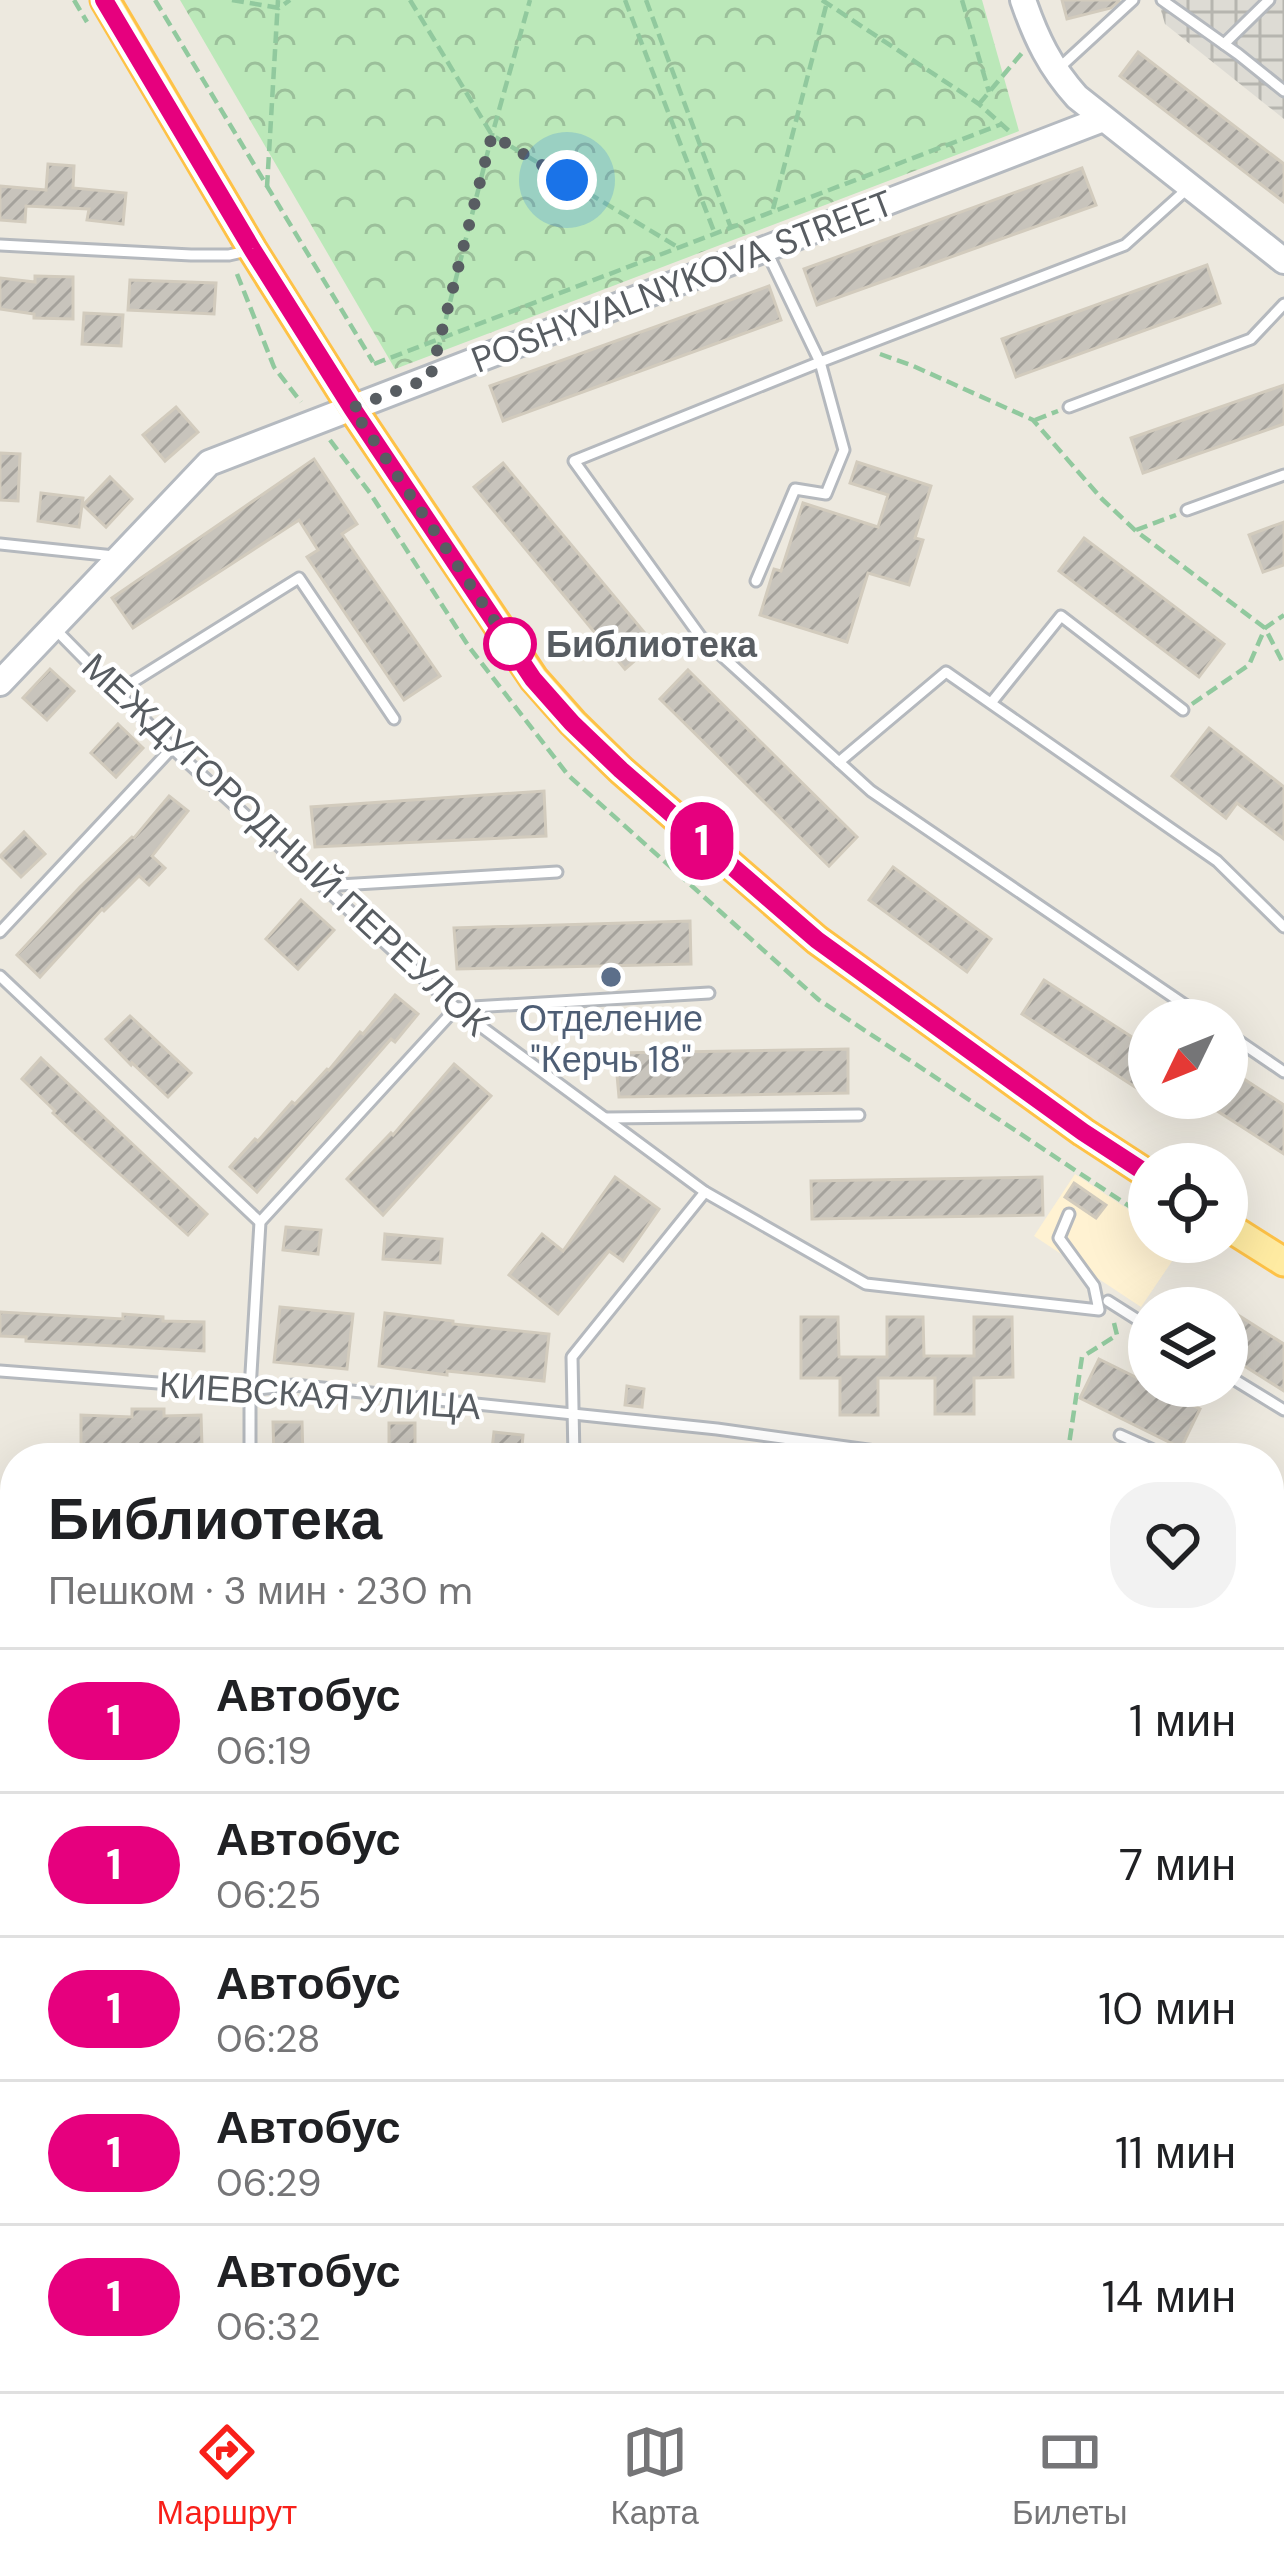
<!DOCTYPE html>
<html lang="ru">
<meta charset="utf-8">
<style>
:root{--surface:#fff;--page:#f2f2f2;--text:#202124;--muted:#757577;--line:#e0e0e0;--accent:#f8201a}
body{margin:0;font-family:"DM Sans",sans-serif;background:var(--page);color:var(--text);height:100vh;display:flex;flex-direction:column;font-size:45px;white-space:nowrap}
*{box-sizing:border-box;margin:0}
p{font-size:39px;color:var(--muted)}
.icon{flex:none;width:66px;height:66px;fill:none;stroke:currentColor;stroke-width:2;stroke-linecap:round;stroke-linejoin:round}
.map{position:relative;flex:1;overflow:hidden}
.panel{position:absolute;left:0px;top:1443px;width:1284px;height:948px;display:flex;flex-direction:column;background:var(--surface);border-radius:48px 48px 0 0;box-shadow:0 12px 48px #0002}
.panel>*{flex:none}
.badge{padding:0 24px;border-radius:39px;font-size:42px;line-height:78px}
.needle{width:78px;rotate:227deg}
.tools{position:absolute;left:1128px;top:999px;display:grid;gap:24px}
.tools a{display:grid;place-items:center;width:120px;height:120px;border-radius:50%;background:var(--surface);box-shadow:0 12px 48px #0002;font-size:60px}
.you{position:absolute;width:60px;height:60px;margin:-30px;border:9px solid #fff;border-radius:50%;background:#1a73e8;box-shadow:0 0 0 18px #1a73e833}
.map>.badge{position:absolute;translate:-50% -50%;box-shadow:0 0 0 6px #fff}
.round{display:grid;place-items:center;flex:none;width:126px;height:126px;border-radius:48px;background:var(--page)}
.overview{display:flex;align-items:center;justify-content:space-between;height:204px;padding:0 48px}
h1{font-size:57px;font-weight:800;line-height:90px}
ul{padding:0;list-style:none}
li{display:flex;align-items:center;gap:36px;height:144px;padding:0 48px;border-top:3px solid var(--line)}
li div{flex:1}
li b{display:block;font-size:45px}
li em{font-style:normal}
li .badge{min-width:132px;font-weight:700;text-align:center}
.tabs{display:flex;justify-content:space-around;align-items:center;height:168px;border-top:3px solid var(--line);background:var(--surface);font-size:33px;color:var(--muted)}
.tabs a{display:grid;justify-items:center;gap:6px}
.tabs .active{color:var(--accent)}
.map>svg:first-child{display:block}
.commercial{fill:#fff2d2}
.industrial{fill:url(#industrial-grid)}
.park{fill:url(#park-crowns)}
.building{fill:url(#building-hatch);stroke:#d2cbbd;stroke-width:3}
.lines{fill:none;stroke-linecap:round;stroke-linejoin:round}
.lane-casing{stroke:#b5b9be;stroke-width:15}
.secondary-casing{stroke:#b5bac0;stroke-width:30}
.primary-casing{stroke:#fec247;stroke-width:33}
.path{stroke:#91c99e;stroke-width:4.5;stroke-dasharray:12 6;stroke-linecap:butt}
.lane{stroke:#fff;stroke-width:9}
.secondary{stroke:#fff;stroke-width:24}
.primary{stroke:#ffeba2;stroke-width:27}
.line-casing{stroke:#fff;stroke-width:27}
.line{stroke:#e6007e;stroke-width:18}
.walk{stroke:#585d62;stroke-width:12;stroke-dasharray:0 21.6}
.stop-dot{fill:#fff;stroke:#e6007e;stroke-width:6}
.service-dot{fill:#5c6f8a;stroke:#fff;stroke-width:4.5}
.labels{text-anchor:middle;stroke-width:9;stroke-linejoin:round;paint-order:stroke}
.street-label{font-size:36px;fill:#585d62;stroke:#fff}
.stop-label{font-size:36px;font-weight:bold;fill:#585d62;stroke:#fff;text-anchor:start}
.service-label{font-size:36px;fill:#4e5e75;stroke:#fff}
</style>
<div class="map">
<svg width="1284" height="2391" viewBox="0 0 1284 2391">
<defs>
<pattern id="industrial-grid" width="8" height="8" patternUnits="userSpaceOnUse" patternTransform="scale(3)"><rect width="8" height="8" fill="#dddbd4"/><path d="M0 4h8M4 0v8" fill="none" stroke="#b6b5af"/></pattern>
<pattern id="park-crowns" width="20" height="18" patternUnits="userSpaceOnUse" patternTransform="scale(3)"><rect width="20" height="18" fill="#bbe8b9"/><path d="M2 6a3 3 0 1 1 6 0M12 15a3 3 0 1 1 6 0" fill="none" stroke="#9bbf9a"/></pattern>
<pattern id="building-hatch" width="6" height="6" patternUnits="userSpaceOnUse" patternTransform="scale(3)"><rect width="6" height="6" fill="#c8c4bc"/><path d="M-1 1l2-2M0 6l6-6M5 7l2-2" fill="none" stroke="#a5a29c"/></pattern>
</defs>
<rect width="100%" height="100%" fill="#ede9df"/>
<!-- commercial -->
<polygon class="commercial" points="1075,1174 1149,1223 1149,1242 1178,1242 1183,1245 1141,1307 1034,1236"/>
<!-- industrial -->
<polygon class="industrial" points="1158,0 1284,0 1284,119 1165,24"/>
<!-- park -->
<polygon class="park" points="180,0 982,0 1019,131 395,369"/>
<!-- building -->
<g class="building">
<polygon points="1062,0 1119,0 1119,1 1111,8 1067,19"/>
<polygon points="1138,52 1284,164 1284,202 1120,76"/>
<polygon points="48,164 74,166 73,188 126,193 123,224 87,220 89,209 26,206 25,222 0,220 0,186 46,190"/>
<polygon points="1082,168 1096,205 817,305 804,269"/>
<polygon points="1207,265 1220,303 1016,377 1002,339"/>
<polygon points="35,276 73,277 73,319 34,318 34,314 0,309 0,278 35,282"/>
<polygon points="130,280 216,283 214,314 128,310"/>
<polygon points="769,286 781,320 503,421 490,386"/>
<polygon points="84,313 123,315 121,346 82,344"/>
<polygon points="1284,385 1284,424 1143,473 1131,438"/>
<polygon points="176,407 198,432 165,461 143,435"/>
<polygon points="0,453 20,454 18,501 0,500"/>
<polygon points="314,459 357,524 342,534 440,676 404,700 307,557 318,550 299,520 133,628 112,598"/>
<polygon points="857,462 931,486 915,538 923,540 909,585 868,573 847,642 760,615 774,569 781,571 803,503 878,527 888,495 850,483"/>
<polygon points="503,463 654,644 625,669 474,487"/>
<polygon points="110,477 132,499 106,527 83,505"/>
<polygon points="41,493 83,498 79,527 38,521"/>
<polygon points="1284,522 1284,565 1263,572 1249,535"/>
<polygon points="1084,538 1224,644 1199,677 1059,571"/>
<polygon points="50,669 74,691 47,720 23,698"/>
<polygon points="688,670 857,837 829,866 660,699"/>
<polygon points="118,724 143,748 116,777 91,753"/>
<polygon points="1209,728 1284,787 1284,839 1237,803 1226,818 1172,776"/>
<polygon points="544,791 546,836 315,847 311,807"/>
<polygon points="169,796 188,811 152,856 165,868 149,885 139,876 104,911 102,909 40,977 17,955 80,887 132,837 134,838"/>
<polygon points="24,832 45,854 21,877 0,856"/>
<polygon points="893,867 991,939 967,972 869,900"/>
<polygon points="301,900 334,930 298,969 266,939"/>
<polygon points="690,921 691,964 457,969 454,928"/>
<polygon points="1044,980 1149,1048 1149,1096 1022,1014"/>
<polygon points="395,995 418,1014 395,1042 391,1039 257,1192 230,1167 255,1139 258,1141 292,1102 295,1104 327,1069 329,1070 360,1032 363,1034"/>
<polygon points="130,1016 191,1073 168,1097 132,1063 131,1065 106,1039"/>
<polygon points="848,1049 848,1093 619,1097 615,1053"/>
<polygon points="41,1058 207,1214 188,1235 73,1132 53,1113 55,1111 22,1079"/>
<polygon points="454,1064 491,1096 383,1215 347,1179 391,1133 393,1135"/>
<polygon points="1227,1068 1284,1105 1284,1154 1197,1098 1227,1098"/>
<polygon points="615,1177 659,1209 623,1261 609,1251 558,1314 509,1275 542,1234 563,1251"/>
<polygon points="1042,1177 1043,1215 812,1219 811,1181"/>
<polygon points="1074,1183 1106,1205 1096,1218 1065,1197"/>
<polygon points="286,1227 321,1230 318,1254 283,1250"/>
<polygon points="385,1234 442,1239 440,1263 383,1259"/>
<polygon points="280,1307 353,1314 347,1369 274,1362"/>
<polygon points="1227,1308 1284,1344 1284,1391 1227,1355"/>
<polygon points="0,1312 123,1319 123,1314 163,1317 163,1321 204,1322 204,1351 26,1341 26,1337 0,1336"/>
<polygon points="385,1313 453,1321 453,1324 549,1334 544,1381 447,1371 447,1375 379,1366"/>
<polygon points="801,1317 838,1317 839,1357 887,1357 887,1317 923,1317 924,1356 974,1356 974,1317 1012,1317 1013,1377 974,1378 974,1414 935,1414 935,1378 878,1378 878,1415 840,1415 840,1378 801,1378"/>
<polygon points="1099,1359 1200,1409 1181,1448 1080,1398"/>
<polygon points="627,1386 644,1389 642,1407 625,1405"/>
<polygon points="132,1409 164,1409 164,1416 201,1415 202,1447 81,1446 81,1415 132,1417"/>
<polygon points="273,1422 302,1422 303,1458 274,1458"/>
<rect x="389" y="1423" width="26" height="35"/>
<polygon points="494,1432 523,1435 521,1458 491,1458"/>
</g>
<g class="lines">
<!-- lane casing -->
<g class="lane-casing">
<g id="lane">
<polyline points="1162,0 1238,54 1284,91"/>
<polyline points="1224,44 1269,0"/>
<polyline points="1058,69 1133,0"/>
<polyline points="0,245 191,255 229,255 247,251"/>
<polyline points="768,254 820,362 1125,245 1186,190"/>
<polyline points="1069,407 1251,339 1284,304"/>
<polyline points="1187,510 1284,475"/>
<polyline points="0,544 114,556"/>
<polyline points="756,581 795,489 826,494 844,450 820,362 574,461 700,636 871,791 1207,1020"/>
<polyline points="57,631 172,748 456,1008 705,1192 866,1284 1099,1310 1094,1286 1059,1238 1069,1214"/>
<polyline points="115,693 299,578 394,719"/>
<polyline points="991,703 1061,616 1183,710"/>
<polyline points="839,762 946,672 1217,861 1284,927"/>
<polyline points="323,886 557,872"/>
<polyline points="0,932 172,748"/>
<polyline points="0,976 260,1222"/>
<polyline points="1227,1033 1284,1072"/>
<polyline points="606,1118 859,1115"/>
<polyline points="1108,1301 1149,1327"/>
<polyline points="0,1371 250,1390 294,1385 717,1429 926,1458"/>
<polyline points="1227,1375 1284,1410"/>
<polyline points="1120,1435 1171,1458"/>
<polyline points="250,1458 250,1390 260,1222 456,1008 709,993"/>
<polyline points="574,1458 572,1357 705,1192"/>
<polyline points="1269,1503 1284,1509"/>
<polyline points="1269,1569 1284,1539"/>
<polyline points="0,1678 15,1678"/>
<polyline points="1269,1884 1284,1880"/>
<polyline points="1269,1924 1284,1924"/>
<polyline points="38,2376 38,2391"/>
<polyline points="267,2376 267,2391"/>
<polyline points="524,2376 528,2391"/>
<polyline points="860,2376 861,2391"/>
<polyline points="1189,2376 1191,2391"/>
</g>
</g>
<!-- secondary casing -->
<g class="secondary-casing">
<g id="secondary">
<path d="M1023,0C1036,38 1050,67 1077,97L1284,261"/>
<polyline points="0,683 209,463 1103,119"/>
<polyline points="0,2013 15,2013"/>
<polyline points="1269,2021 1284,2021"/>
</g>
</g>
<!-- primary casing -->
<g class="primary-casing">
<g id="primary">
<polyline points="105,0 252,249 352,408 534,679 573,723 621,770 817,940 1083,1132 1149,1175"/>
<polyline points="1227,1226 1284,1262"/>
</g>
</g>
<!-- path -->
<g class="path">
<polyline points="74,0 87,22"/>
<polyline points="155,0 373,362"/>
<polyline points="232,0 279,8 290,0"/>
<polyline points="410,0 492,135 676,246"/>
<polyline points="625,0 715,234"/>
<polyline points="646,0 731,228"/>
<polyline points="822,0 979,104 1009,131"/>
<polyline points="962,0 989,92"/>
<polyline points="979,104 1022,53"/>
<polyline points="267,187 278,0"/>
<polyline points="773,209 826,6"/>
<polyline points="237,274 274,367 301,402"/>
<polyline points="437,354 492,135 530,0"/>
<polyline points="880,354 911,365 1033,420 1102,499 1136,531 1265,628 1284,665"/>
<polyline points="374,364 1002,124"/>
<polyline points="1035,420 1058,411"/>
<polyline points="330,440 370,493 469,647 568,775 819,1000 1135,1210"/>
<polyline points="1136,530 1176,515"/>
<polyline points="1192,704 1249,665 1265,628 1284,615"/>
<polyline points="1067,1458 1082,1357 1117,1335 1114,1323"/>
</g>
<!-- lane -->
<use href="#lane" class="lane"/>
<!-- secondary -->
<use href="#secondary" class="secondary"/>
<!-- primary -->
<use href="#primary" class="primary"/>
</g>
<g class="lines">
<!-- line casing -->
<g class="line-casing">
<polyline id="line" points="104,0 252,249 352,408 533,679 572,723 621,770 817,940 1083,1132 1149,1175"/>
</g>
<!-- line -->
<use href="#line" class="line"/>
<!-- walk -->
<polyline class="walk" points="510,644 514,650 352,408 430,378 492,135 567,180"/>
</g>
<!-- markers -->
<circle class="stop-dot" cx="510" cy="644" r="24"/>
<circle class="service-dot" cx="611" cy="977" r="12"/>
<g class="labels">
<!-- street labels -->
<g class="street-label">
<text transform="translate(682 281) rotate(-21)" y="13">POSHYVALNYKOVA STREET</text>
<text transform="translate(286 844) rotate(43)" y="13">МЕЖДУГОРОДНЫЙ ПЕРЕУЛОК</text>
<text transform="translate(320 1395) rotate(4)" y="13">КИЕВСКАЯ УЛИЦА</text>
</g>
<!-- stop labels -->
<g class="stop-label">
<text x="546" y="657">Библиотека</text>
</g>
<!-- service labels -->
<g class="service-label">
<text x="611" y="1031">Отделение<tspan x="611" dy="41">"Керчь 18"</tspan></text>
</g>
</g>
</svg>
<div class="tools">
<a><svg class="needle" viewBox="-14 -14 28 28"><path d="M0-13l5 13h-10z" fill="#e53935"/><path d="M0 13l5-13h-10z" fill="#757577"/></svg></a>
<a><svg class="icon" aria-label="locate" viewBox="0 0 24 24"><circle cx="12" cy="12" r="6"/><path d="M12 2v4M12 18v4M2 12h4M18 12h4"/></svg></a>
<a><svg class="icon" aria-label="layers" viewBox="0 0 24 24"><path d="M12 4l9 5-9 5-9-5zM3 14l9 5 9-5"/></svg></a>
</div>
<div class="you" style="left:567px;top:180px"></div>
<b class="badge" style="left:702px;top:841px;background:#e6007e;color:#fff">1</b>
<section class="panel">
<div class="overview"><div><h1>Библиотека</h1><p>Пешком · 3 мин · 230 m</p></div><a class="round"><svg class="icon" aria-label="heart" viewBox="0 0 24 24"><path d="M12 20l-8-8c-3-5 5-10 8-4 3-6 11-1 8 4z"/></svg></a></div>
<ul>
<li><span class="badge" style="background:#e6007e;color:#fff">1</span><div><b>Автобус</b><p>06:19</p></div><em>1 мин</em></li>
<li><span class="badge" style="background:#e6007e;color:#fff">1</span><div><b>Автобус</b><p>06:25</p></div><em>7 мин</em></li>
<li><span class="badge" style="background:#e6007e;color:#fff">1</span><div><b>Автобус</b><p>06:28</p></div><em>10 мин</em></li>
<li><span class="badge" style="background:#e6007e;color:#fff">1</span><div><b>Автобус</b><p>06:29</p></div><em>11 мин</em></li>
<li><span class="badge" style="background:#e6007e;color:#fff">1</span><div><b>Автобус</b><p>06:32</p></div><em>14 мин</em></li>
</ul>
</section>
</div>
<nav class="tabs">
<a class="active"><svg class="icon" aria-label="directions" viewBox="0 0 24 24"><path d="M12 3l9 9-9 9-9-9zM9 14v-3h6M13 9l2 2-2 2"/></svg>Маршрут</a>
<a><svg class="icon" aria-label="map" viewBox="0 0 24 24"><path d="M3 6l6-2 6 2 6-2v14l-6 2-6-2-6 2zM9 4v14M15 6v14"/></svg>Карта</a>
<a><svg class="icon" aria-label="tickets" viewBox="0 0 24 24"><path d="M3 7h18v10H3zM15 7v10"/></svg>Билеты</a>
</nav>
